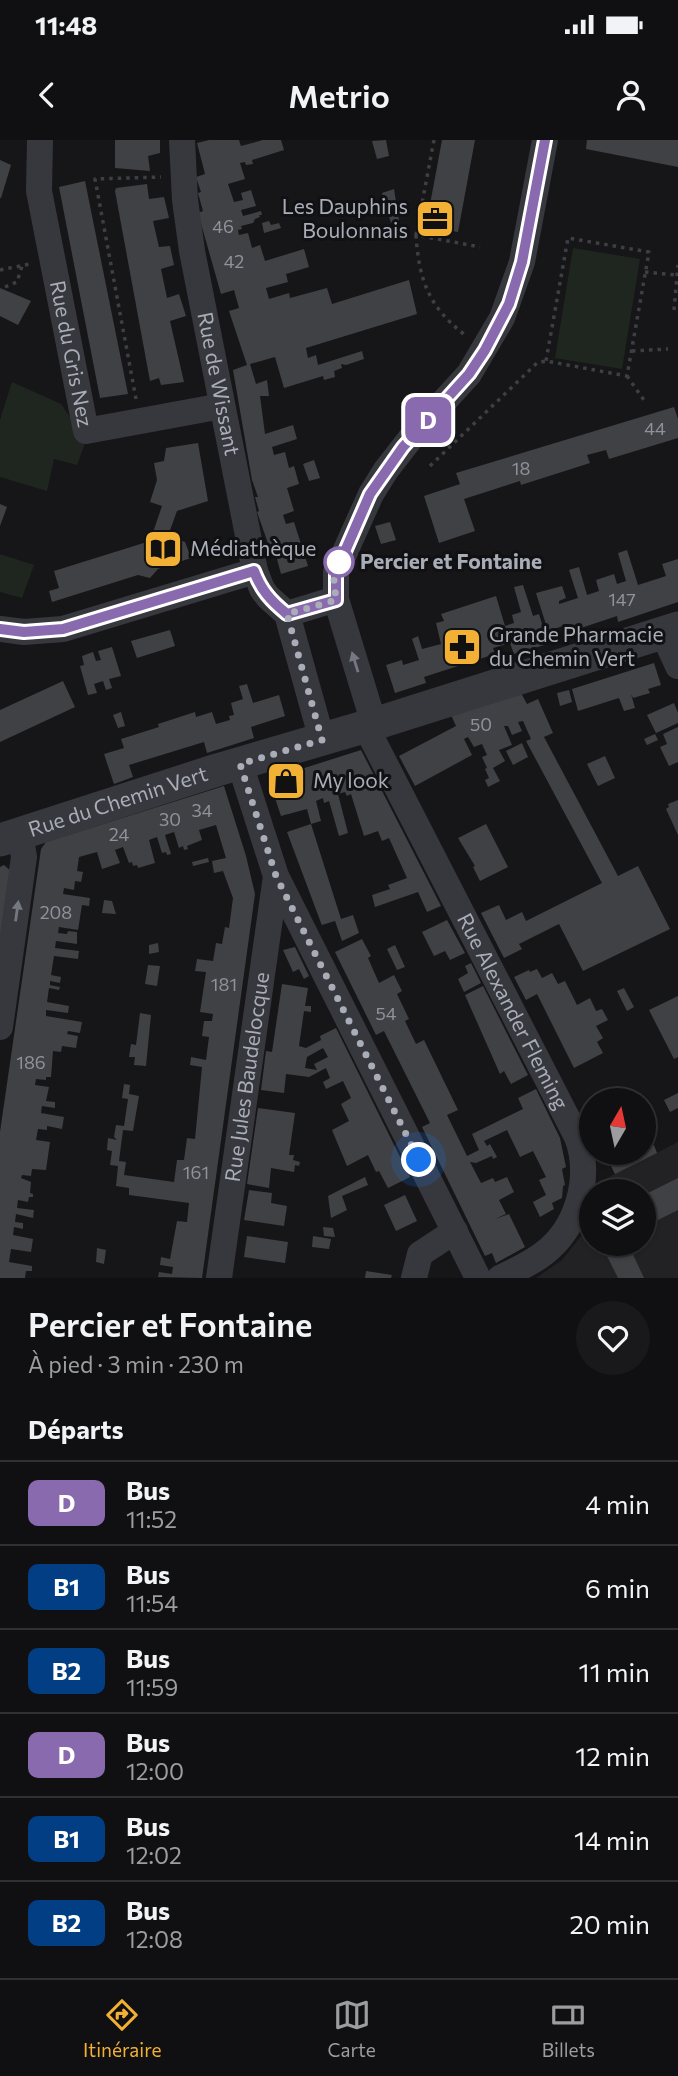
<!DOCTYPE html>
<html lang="fr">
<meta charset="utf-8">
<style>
:root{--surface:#101012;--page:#19191b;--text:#f1f3f6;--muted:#9c9d9f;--line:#303032;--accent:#f2b134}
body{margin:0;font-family:Commissioner,sans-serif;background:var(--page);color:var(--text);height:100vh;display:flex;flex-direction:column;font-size:26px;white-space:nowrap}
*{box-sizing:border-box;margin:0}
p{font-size:23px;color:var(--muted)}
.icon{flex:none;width:38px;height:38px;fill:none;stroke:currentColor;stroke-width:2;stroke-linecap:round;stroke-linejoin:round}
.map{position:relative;height:1138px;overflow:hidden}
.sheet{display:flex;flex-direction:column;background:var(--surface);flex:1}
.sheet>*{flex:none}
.badge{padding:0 14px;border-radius:10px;font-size:24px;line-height:46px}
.needle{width:46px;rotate:9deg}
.controls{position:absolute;left:579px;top:948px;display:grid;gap:14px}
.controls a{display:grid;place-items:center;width:77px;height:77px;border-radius:50%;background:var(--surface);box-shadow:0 2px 5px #0004,0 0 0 2px var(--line);font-size:35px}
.you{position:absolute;width:35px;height:35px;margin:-18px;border:5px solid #fff;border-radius:50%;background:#1a73e8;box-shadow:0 0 0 10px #1a73e833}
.map>.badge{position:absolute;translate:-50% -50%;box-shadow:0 0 0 4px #fff}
h2{padding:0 28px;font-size:26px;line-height:63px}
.round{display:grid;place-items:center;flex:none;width:74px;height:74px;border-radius:37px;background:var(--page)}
.headline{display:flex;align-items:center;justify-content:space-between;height:119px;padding:0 28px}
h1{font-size:33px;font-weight:600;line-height:52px}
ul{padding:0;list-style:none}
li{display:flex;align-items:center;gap:21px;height:84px;padding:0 28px;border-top:2px solid var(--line)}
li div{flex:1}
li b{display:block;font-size:26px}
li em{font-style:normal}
li .badge{min-width:77px;font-weight:700;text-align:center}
.status{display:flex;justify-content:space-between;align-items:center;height:49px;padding:0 35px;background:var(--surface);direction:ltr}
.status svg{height:19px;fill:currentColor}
header{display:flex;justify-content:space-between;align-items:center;height:91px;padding:0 28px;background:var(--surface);font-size:32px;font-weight:600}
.menu{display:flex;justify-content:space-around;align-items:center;height:98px;border-top:2px solid var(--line);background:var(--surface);font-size:19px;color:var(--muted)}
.menu a{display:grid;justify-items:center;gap:4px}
.menu .on{color:var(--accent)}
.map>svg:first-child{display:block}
.built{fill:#222225}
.green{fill:#1e261f}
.building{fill:#404145;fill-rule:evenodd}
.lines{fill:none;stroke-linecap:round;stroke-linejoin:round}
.path{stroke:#3d3f44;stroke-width:3.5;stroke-dasharray:3.5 5;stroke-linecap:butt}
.minor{stroke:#37383d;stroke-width:26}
.tertiary{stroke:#37383d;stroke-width:33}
.oneway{fill:#757881}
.line-casing{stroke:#fff;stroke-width:16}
.line{stroke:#8a6aae;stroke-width:10}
.walk{stroke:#a8adb8;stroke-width:7;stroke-dasharray:0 12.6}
.stop-dot{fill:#fff;stroke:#8a6aae;stroke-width:3.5}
.labels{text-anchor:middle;stroke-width:6;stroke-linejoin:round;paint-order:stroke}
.number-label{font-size:18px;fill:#8e929b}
.poi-label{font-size:21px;fill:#a8adb8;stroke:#111113;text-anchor:start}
.street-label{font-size:21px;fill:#a8adb8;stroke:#111113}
.stop-label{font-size:21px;font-weight:bold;fill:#a8adb8;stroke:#111113;text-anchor:start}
</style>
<div class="status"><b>11:48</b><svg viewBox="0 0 49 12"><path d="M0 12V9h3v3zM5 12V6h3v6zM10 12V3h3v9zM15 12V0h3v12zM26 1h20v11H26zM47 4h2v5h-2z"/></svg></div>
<header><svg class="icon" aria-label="back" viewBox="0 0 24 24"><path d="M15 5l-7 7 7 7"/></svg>Metrio<svg class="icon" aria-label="person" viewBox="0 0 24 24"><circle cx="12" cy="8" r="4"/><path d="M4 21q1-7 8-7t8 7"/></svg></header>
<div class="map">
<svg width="678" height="1138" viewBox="0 0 678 1138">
<rect width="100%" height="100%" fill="#161618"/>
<!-- built -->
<polygon class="built" points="678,1002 678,1138 536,1138 562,1120 582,1095 591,1076 592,1104 644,1104 644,1052 597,1052 599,1042"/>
<!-- green -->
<g class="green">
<polygon points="573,108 640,119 622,229 555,218"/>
<polygon points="12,242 61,264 86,300 77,325 54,319 47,351 0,337 0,280"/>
<polygon points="0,414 34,425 22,458 0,452"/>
</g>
<!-- building -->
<g class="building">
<polygon points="115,0 160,0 160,13 148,16 150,31 115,28"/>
<polygon points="209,0 239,0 241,6 263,0 281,0 284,10 252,20 253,24 246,25 245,22 240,23 245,39 228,44 234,62 243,60 241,53 251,50 256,66 241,70 243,76 261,71 262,75 259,75 260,77 255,79 253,83 241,86 242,89 238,90 239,95 248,93 252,108 260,105 265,121 304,109 309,127 286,134 288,142 266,148 269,159 289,153 290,158 327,148 332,164 409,140 417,174 306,208 308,218 316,215 318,225 362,211 364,219 346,225 341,224 342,228 334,231 335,237 324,240 323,236 284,248 275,217 250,224 256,244 267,240 269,256 260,256 265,294 293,285 297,299 272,307 274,315 285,312 289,328 294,326 299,344 287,348 294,371 283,375 286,384 294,382 308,426 281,434 274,408 270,409 257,372 259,371 255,357 258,357 252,340 233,230 247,225 229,171 239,168 234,150 221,154 198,73 203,71 198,53 201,52 196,37 205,34 197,3"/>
<polygon points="386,0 389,16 377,19 372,1"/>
<polygon points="442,0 475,0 458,92 426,86"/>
<polygon points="587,0 678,0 678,27 586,9"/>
<polygon points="0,20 11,25 1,58 0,58"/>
<polygon points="85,41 128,254 100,258 59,47"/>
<polygon points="147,44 149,59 164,57 169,78 153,81 159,107 170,106 174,125 161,129 167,158 179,154 186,176 170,181 184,242 161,245 159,238 150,241 115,51 116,48"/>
<polygon points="394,49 399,81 391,83 382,53"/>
<polygon points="269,81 271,85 279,83 281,88 264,93 262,83"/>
<polygon points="0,148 31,161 18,185 0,176"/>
<polygon points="674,267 678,279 678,298 609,319 606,310 587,315 590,323 521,345 520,341 464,359 475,391 439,403 424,356 460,344 456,333"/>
<polygon points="198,303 208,361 177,371 169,393 171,397 185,402 191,418 158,429 150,438 138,435 52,462 49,451 59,448 54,431 150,401 162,366 150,362 157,340 154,323 164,321 166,308"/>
<polygon points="314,320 320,338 309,341 303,324"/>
<polygon points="0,364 7,367 0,386"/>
<polygon points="390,382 396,400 381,404 375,386"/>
<polygon points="627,410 638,445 666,436 662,424 678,419 678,462 618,482 617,476 569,492 566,485 548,491 536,453 562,446 566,458 559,461 559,464 578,458 569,430 579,427 587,455 599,451 596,440 614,434 617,444 626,441 618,413"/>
<polygon points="523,445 533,476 539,474 548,504 514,514 510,503 493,508 495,514 424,537 426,543 395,553 386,525 402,520 403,525 419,520 412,499 418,496 422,509 441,504 436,483 444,481 441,474 496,456 505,486 514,483 512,475 521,472 514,447"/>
<polygon points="170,490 175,506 137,518 131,501"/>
<polygon points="112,507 121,536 109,539 112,548 106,550 103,541 94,544 97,553 88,555 80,526 84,525 82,516 93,512 96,521 101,520 98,511"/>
<polygon points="654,523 661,545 648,549 650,553 633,558 631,554 635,568 624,571 619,558 578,571 572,549"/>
<polygon points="63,541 75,567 0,602 0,570"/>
<polygon points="247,544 253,563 279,555 285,576 251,587 254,598 207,613 204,602 129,625 133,637 114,644 104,614 124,608 121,599 159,587 158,584 195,572 196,577 212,572 216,584 230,580 229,576 234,575 231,563 243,559 239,546"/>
<polygon points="569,550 572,562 560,566 557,553"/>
<polygon points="521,553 527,564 538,559 553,593 544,597 618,736 638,726 670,789 583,831 559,784 519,804 522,809 504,818 481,773 499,765 506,780 522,772 526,781 602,743 526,601 531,599 523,581 518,582 522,591 512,595 508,586 504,586 512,605 499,610 505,621 493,628 500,641 488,647 485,640 489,638 485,629 487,628 482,617 487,615 482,604 474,607 468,597 464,599 472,615 415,646 399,616 456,586 451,575"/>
<polygon points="674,563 678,573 678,583 656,593 647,575"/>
<polygon points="121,572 125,586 118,588 113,575"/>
<polygon points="678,587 678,622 669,626 660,607 667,604 663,594"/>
<polygon points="655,594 658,600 647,605 644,599"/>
<polygon points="522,603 528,617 513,625 506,611"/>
<polygon points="361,610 441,766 427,772 418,752 375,767 372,755 390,749 388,745 407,738 389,698 382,701 378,691 364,696 351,654 347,656 345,652 338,654 348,693 339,696 329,661 324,663 323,658 316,661 321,681 311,684 307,669 281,676 268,637 271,631 293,624 295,631"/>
<polygon points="605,616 615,638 598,646 587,624"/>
<polygon points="224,646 246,716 255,754 202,1138 158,1137 159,1132 172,1134 173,1127 160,1125 161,1117 170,1119 177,1081 187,1082 189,1063 129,1055 129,1048 116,1046 118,1026 110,1025 112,1011 107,1010 108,998 117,1000 114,997 116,985 124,986 128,959 122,958 124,944 130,945 129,954 139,956 133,991 123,990 119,1021 126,1022 124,1035 174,1042 177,1020 184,1020 187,998 195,999 202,927 190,925 191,917 206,920 209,897 202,896 204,881 212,881 213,874 200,872 206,832 195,831 197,819 213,821 216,803 222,804 225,787 229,788 233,758 223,731 214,733 212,721 226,718 216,685 199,690 202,700 187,706 188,709 184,710 183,706 179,708 174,692 165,695 171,714 167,715 166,712 162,713 157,697 149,700 155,723 138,728 137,725 133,726 132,722 129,723 123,707 115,710 120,723 102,729 97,712 79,717 77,731 83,732 81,742 75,741 74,750 64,748 63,754 90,758 89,766 82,765 78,790 59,787 58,793 67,794 68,791 77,792 77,804 56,801 55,808 79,811 78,819 54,816 51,835 61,837 60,843 50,841 50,845 60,847 59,850 49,848 47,862 69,866 68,873 46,870 46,876 82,882 80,893 68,891 67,894 78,896 76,908 62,906 61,912 53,911 51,937 46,937 46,940 36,939 35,945 49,947 46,961 55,962 55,968 42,966 41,973 64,977 62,989 47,986 47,990 38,989 36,1000 50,1002 46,1030 32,1029 31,1036 22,1035 21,1038 31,1042 30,1053 33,1054 33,1057 29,1057 28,1062 18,1060 17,1068 34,1070 33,1078 16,1074 15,1082 23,1083 23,1089 14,1087 13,1095 33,1099 31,1112 11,1109 9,1122 32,1126 32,1131 26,1131 25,1138 0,1138 0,992 41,709 46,702"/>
<polygon points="678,660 678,695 666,669 669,667 668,664"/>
<polygon points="311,684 341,779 353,775 359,793 342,801 335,781 322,785 321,783 287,692"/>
<polygon points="486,684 508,727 480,741 473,727 475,726 458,698"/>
<polygon points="208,718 209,722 193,726 192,722"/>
<polygon points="4,725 13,733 0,811 0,727"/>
<polygon points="104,760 112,761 116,774 102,773"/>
<polygon points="447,780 465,813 450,820 445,811 434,816 422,792"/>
<polygon points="362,799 371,816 368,818 379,843 394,835 402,851 397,854 409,879 405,881 416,904 424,900 458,970 447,975 467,1016 479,1010 472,994 523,969 518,958 536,949 560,998 566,1027 562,1029 565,1045 563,1046 562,1058 552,1063 554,1069 540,1077 533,1062 546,1055 539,1040 546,1037 533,1011 520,1017 507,990 484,1001 487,1006 490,1004 497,1017 493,1019 492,1016 476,1023 470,1022 481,1043 493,1038 495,1042 507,1037 514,1052 499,1060 506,1074 495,1079 509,1074 525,1107 496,1123 492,1113 485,1116 422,987 430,983 384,891 376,895 335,812"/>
<polygon points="158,803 159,812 149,814 149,805"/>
<polygon points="395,805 405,827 397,830 387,809"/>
<polygon points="295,807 309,836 304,839 299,829 293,832 283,810"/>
<polygon points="471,823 481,843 464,852 458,839 468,833 465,826"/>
<polygon points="148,825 160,826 157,846 145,844"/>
<polygon points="537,829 542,838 552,833 558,844 565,841 577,865 590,858 596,871 602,869 608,880 596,886 603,898 597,902 603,913 574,928 537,854 526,860 514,837 529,830 530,832"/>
<path d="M282,844L308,848L305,866H311V872L304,871L299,906L306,908L321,900L320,896L336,888L410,1037L388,1048L379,1031L376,1032L368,1015L347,1026L332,990L349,981L341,964L351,958L343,941L326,949L323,942L330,938L326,928L309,937L286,934L284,953L261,950L266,911L272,912ZM323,908L328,917L314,924L317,930L305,928L307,917Z"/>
<polygon points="483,846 528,935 511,944 504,931 500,934 465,855"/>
<polygon points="624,848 634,867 627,871 617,851"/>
<polygon points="678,856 678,917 674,919 649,870"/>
<polygon points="140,873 151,875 146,926 134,925 135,917 129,917 131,904 136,905"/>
<polygon points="678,953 678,968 670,972 664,960"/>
<polygon points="258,968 295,973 289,1015 294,1015 293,1020 300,1022 299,1026 295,1025 294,1032 271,1028 269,1048 247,1044"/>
<polygon points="654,1005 657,1013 615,1034 608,1020 621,1013 636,1013 638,1017 643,1015 644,1010"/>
<polygon points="365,1037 368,1045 342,1056 347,1070 331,1078 328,1056"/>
<polygon points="678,1038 678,1070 644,1087 644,1055"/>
<polygon points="249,1050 272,1053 271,1063 287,1066 284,1086 244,1080"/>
<polygon points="405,1055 417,1081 396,1091 384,1065"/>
<polygon points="323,1087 333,1088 335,1097 324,1096"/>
<polygon points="247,1096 288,1102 285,1123 244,1117"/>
<polygon points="313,1096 331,1099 329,1109 312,1107"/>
<polygon points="601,1104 628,1104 644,1138 618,1138"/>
<polygon points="97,1108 106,1110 104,1124 96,1122"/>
<polygon points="366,1131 392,1135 391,1138 365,1138"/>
</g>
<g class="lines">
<!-- path -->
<g class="path">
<polyline points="434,0 416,95 480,107"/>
<path d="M416,95C419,141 429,167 465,195"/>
<polyline points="0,130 30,124"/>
<polyline points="645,132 676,135"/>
<polyline points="5,147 17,142 22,126"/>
<polyline points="674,170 678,125"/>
<polyline points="632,211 668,209"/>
<polyline points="627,236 646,263"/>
<polyline points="136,259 95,39 161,37"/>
<polyline points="430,326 537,223 546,221 627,236 649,112 568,98 546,221"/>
</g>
<!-- minor -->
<g class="minor">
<path id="s1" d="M40,0L39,51L86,291L222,266"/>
<path id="s2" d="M182,0L185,60L192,111L255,431L262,449L268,457L287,474L322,600"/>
<polyline points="287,474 336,459"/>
<polyline points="0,489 24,492 63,489 255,431"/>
<polyline points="663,493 678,526"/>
<polyline points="374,584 336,459 336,432 371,354 386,330 414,294 469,234 502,178 522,122 545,0"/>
<path id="s3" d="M366,587L577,997C592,1037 578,1088 543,1114C530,1124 514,1131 500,1138"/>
<polyline points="240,624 276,736 478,1138"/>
<polyline points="0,887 24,717 20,693"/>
<path id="s4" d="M219,1138L276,736"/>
<polyline points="414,1138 420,1114 455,1091"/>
</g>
<!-- tertiary -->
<path class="tertiary" id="s5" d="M0,700L217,630L374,584L678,488"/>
</g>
<!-- one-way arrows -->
<defs><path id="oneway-solid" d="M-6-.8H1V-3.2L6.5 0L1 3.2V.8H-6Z" transform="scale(1.75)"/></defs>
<g class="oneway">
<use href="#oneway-solid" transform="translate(355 522) rotate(-107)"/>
<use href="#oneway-solid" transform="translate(17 771) rotate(-82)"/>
</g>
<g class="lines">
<!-- line casing -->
<g class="line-casing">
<path id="line" d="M0,489L24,492L63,489L254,431C261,450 271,461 287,474L336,460V432L370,354L403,307L469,234L485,210L509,164L522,122L545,0"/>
</g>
<!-- line -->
<use href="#line" class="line"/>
<!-- walk -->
<polyline class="walk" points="339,422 340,419 334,440 336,460 287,474 322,600 240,624 276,736 419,1020"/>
</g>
<!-- icons -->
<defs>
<g id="office-square" transform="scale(2.0125)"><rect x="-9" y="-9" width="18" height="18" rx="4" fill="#f2b134" stroke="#111113"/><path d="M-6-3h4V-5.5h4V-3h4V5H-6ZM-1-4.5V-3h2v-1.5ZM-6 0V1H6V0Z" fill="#111"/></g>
<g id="library-square" transform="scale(2.0125)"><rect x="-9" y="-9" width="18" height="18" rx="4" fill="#f2b134" stroke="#111113"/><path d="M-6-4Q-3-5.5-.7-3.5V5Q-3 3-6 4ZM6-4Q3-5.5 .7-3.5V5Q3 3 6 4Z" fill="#111"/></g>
<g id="pharmacy-square" transform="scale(2.0125)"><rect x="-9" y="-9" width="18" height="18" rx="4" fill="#f2b134" stroke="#111113"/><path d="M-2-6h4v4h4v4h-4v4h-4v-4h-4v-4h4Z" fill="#111"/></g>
<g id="shop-square" transform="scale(2.0125)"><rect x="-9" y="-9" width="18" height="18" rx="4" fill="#f2b134" stroke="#111113"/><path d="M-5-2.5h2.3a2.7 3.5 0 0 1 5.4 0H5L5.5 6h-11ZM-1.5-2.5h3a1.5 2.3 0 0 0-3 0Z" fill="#111"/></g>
</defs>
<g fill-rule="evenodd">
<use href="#office-square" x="435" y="79"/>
<use href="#library-square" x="163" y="409"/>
<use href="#pharmacy-square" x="462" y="507"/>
<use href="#shop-square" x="286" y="641"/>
</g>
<!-- markers -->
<circle class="stop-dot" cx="339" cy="422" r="14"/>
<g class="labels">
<!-- number labels -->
<g class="number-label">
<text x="223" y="93">46</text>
<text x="234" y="128">42</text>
<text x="655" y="295">44</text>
<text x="521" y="335">18</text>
<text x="622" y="466">147</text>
<text x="481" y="591">50</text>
<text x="202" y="677">34</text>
<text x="170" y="686">30</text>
<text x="119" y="701">24</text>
<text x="56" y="779">208</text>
<text x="224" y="851">181</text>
<text x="386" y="880">54</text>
<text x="31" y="929">186</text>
<text x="196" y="1039">161</text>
</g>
<!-- poi labels -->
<g class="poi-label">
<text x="408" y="74" text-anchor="end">Les Dauphins<tspan x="408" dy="24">Boulonnais</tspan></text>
<text x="190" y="416">Médiathèque</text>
<text x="489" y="502">Grande Pharmacie<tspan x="489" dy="24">du Chemin Vert</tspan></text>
<text x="313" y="648">My look</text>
</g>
<!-- street labels -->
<g class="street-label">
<text dy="7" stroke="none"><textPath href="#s1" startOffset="217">Rue du Gris Nez</textPath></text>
<text dy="7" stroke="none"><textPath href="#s2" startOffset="247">Rue de Wissant</textPath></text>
<text dy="7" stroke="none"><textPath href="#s5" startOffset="124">Rue du Chemin Vert</textPath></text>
<text dy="7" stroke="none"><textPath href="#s3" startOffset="320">Rue Alexander Fleming</textPath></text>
<text dy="7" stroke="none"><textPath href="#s4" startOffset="203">Rue Jules Baudelocque</textPath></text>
</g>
<!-- stop labels -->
<g class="stop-label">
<text x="360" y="429">Percier et Fontaine</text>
</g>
</g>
</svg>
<div class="controls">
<a><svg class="needle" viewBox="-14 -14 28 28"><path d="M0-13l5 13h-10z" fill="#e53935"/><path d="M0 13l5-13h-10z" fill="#9c9d9f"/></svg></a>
<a><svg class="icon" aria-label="layers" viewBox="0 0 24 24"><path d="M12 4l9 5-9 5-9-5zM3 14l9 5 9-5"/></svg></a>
</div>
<div class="you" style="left:419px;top:1020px"></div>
<b class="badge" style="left:428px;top:280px;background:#8a6aae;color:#fff">D</b>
</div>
<section class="sheet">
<div class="headline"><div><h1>Percier et Fontaine</h1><p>À pied · 3 min · 230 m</p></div><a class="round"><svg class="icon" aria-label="heart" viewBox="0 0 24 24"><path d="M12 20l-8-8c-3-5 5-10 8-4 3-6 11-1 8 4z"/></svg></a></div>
<h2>Départs</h2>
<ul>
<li><span class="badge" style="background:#8a6aae;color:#fff">D</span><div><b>Bus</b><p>11:52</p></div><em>4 min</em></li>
<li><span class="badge" style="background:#023e84;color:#fff">B1</span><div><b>Bus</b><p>11:54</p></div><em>6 min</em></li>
<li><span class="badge" style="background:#023e84;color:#fff">B2</span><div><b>Bus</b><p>11:59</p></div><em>11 min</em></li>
<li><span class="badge" style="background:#8a6aae;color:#fff">D</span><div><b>Bus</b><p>12:00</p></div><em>12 min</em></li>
<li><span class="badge" style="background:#023e84;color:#fff">B1</span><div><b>Bus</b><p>12:02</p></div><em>14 min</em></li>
<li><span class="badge" style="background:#023e84;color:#fff">B2</span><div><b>Bus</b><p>12:08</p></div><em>20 min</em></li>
</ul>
</section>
<nav class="menu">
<a class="on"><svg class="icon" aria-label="directions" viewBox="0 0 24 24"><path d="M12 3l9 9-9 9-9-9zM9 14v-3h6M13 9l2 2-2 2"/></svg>Itinéraire</a>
<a><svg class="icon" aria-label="map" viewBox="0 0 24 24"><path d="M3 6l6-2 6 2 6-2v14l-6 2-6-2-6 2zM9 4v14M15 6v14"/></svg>Carte</a>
<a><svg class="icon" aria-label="tickets" viewBox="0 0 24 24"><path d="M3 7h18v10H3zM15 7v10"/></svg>Billets</a>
</nav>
